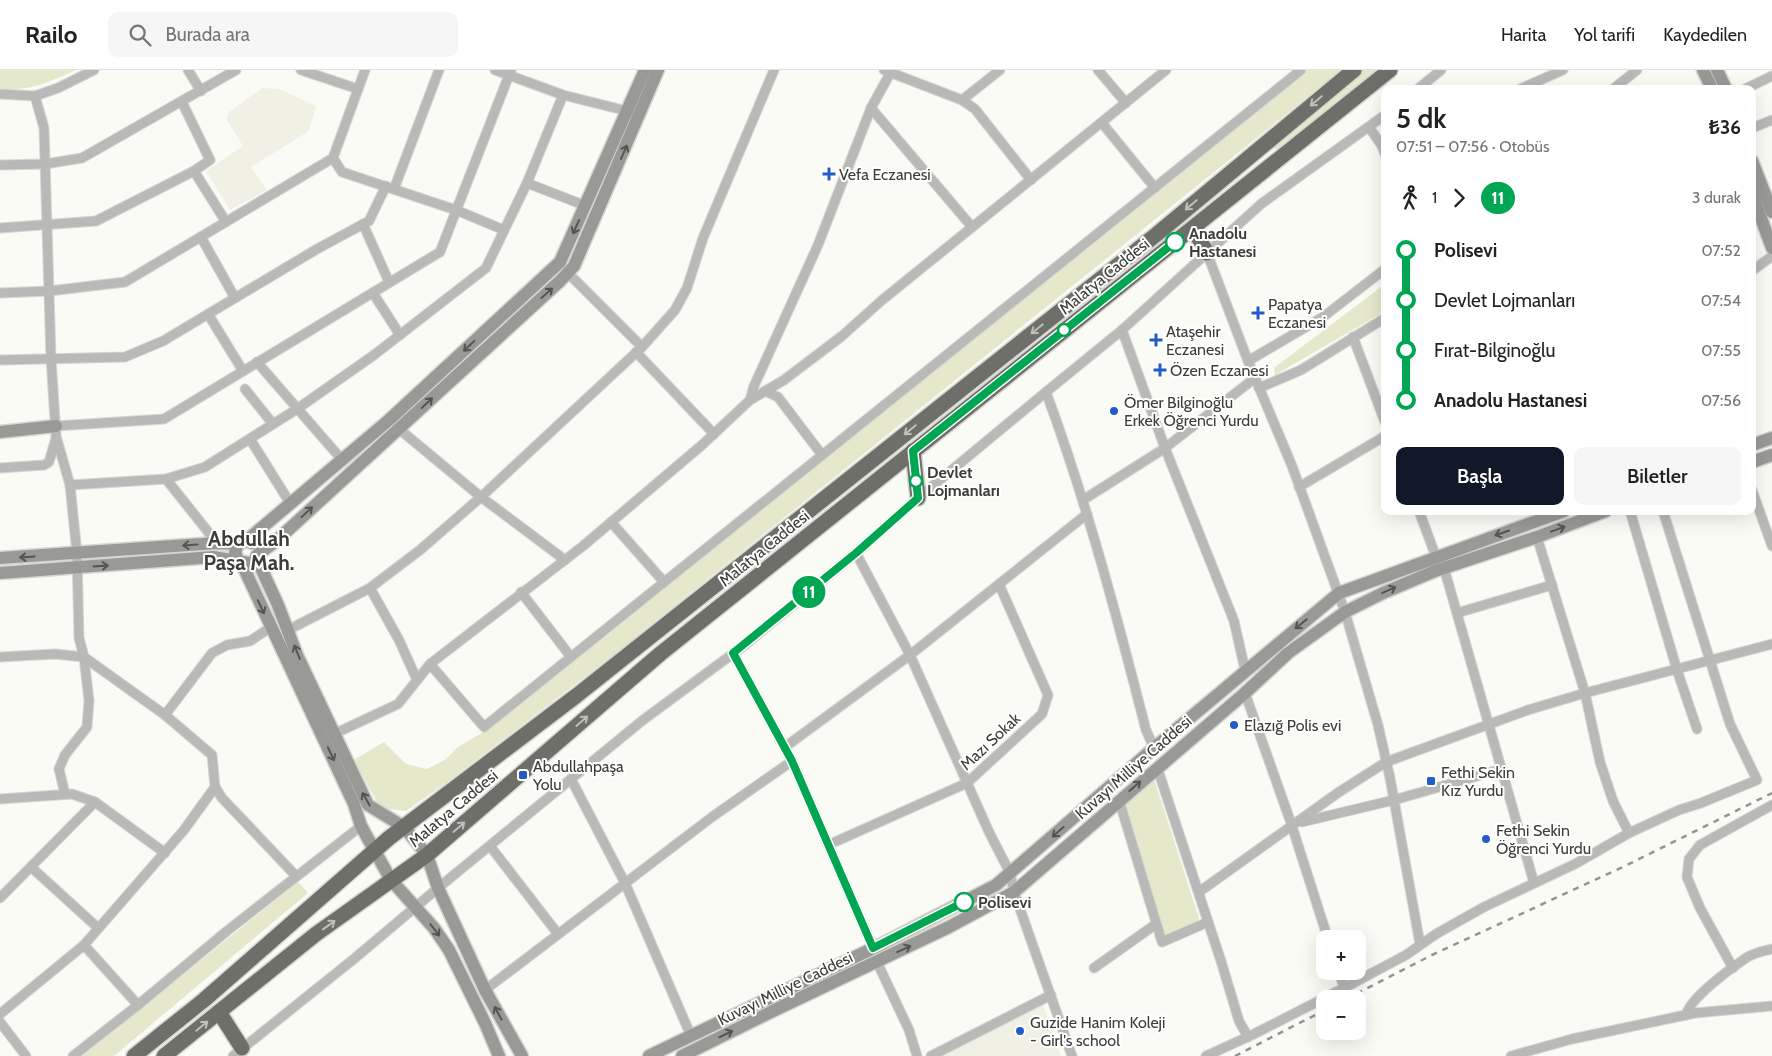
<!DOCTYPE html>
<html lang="tr">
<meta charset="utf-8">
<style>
:root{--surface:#fff;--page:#f6f6f6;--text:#222;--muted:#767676;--line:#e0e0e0;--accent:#111827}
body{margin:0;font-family:Cabin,sans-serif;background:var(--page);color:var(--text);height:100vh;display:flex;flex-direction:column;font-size:19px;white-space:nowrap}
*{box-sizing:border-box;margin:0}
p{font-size:16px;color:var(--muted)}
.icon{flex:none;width:28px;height:28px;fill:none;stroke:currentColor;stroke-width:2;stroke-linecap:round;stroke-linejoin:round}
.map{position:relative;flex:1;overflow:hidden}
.panel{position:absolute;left:1381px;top:15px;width:375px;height:430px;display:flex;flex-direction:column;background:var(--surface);border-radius:10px;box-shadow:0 5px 20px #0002}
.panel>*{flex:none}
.badge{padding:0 10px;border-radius:16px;font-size:18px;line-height:32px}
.buttons{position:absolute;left:1316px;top:860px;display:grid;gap:10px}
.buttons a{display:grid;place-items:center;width:50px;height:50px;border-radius:10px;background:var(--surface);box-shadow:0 5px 20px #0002;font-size:25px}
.map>.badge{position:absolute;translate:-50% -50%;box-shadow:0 0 0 2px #fff}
.legs{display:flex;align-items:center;gap:8px;height:55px;padding:0 15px;font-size:16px}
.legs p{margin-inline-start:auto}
.headline{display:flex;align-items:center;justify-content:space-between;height:85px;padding:0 15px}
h1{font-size:28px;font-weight:600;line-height:38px}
.primary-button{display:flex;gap:10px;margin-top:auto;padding:10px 15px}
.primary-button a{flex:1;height:58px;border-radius:10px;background:var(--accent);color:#fff;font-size:20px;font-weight:600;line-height:58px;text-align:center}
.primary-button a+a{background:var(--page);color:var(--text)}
ul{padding:0 15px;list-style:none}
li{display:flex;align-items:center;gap:18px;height:50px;font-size:19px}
li i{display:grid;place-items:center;width:8px;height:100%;margin:0 6px;background:currentColor}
li i::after{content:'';width:12px;height:12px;margin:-6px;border:4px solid;border-radius:50%;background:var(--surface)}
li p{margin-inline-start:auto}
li:first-child i{background:linear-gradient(#0000 50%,currentColor 0)}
li:last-child i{background:linear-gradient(currentColor 50%,#0000 0)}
header{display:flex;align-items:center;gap:30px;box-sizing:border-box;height:70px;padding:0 25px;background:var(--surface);border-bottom:1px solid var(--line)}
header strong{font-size:24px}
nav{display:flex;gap:28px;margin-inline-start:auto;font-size:18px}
.search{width:350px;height:45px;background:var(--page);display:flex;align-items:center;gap:12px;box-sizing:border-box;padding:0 18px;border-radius:10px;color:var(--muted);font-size:19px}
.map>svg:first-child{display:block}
.built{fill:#f0f1e4}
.green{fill:#e5e8ca}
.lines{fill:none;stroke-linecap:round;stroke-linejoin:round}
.street-casing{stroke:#d5d5d1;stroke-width:11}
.secondary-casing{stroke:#d5d5d1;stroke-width:15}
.highway-casing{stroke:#d5d5d1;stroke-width:18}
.street{stroke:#b9b9b7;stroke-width:9}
.secondary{stroke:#999a96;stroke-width:12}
.highway{stroke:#6f6f6a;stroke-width:15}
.rail{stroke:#949490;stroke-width:2.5;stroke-dasharray:6 6;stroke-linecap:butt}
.oneway{stroke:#bebebb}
.oneway2{stroke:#545452}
.line-1-casing{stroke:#fff;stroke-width:11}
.line-1{stroke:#00a651;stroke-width:8}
.poi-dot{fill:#235cc9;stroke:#fffffe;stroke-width:2}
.stop-1-dot{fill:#fff;stroke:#00a651;stroke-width:2.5}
.labels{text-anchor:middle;stroke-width:4;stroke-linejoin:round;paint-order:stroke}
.poi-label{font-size:16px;fill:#3d3d3b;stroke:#fffffe;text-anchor:start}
.stop-label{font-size:16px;font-weight:bold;fill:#3d3d3b;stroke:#fffffe;text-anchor:start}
.street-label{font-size:16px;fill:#3d3d3b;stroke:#fffffe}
.district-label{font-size:21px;font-weight:bold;fill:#3d3d3b;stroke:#fffffe}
</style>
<header>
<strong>Railo</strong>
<div class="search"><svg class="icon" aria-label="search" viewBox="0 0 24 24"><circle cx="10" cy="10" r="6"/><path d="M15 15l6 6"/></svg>Burada ara</div>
<nav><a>Harita</a><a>Yol tarifi</a><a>Kaydedilen</a></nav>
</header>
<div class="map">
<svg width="1772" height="986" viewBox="0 0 1772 986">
<rect width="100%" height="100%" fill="#fbfbf6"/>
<!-- built -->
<g class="built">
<polygon points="262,18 279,19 316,36 309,61 251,97 267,120 230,140 206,101 243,76 227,50 228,43"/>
<polygon points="1043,935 1061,986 934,986"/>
</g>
<!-- green -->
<g class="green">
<path d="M0,0H76C52,11 27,23 0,18Z"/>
<polygon points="1308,0 1341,0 616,583 449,711 406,741 387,739 379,736 354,690 384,672 406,694 427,699 445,690 458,677 480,664 600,571 920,311 1111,160"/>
<polygon points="1364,0 1381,0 1324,43 1277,81 1273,75"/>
<polygon points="1385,214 1385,241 1275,305 1274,298"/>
<polygon points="1154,709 1199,848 1197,852 1167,866 1163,864 1127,742 1126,732"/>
<polygon points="298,812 308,823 114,986 82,986"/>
</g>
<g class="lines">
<!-- street casing -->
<g class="street-casing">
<g id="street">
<polyline points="188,0 201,21"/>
<polyline points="301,0 358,19"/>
<polyline points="495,0 563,25 631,42"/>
<polyline points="884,0 962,30 975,39 1031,110"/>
<polyline points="1098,0 1126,33"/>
<polyline points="1418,19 1441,0"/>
<polyline points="1520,19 1563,0"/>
<polyline points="1613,19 1637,0"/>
<polyline points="1745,19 1772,6"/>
<polyline points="0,24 35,26 58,18 94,0"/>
<polyline points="962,30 1000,0"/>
<polyline points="182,32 210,90 194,101 226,152"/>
<polyline points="871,38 972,157"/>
<polyline points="1102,53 1155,118"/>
<polyline points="1369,57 1382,76 1385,84"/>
<polyline points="1752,58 1772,50"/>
<polyline points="333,88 342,102 456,140 504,160"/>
<polyline points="0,95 45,94 82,88 236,0"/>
<polyline points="527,113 586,136"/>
<polyline points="394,119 439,0"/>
<polyline points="363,154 389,212"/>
<polyline points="0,158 96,151 194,101"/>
<polyline points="201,167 235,228"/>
<polyline points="1207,183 1248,291 1292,396 1345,542 1378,655 1390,708 1420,874"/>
<polyline points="1752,201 1772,186"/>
<polyline points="568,203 642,277"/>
<polyline points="0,223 49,221 125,212 333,88 365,0"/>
<polyline points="373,223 400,265"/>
<polyline points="208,244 243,301"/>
<polyline points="1122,260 1165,378 1234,551 1245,600"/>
<polyline points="1353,267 1385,352"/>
<polyline points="636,282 714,364"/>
<polyline points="0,290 125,287 163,271 317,179 369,151 386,116"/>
<polyline points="1248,291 1323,247 1385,199"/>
<polyline points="257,292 343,391"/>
<polyline points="1259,318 1301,300 1385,248"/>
<polyline points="245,319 273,354"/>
<polyline points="765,321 778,327 822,385"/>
<polyline points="750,330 754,316 818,175 871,38 892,0"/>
<polyline points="56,356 164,349 440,182 511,0"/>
<polyline points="399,359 481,427 565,490"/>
<polyline points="250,369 290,433"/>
<polyline points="0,398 44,395 49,392 56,368"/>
<polyline points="166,409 217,473"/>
<polyline points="70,415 166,409 205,397 297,339 374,285 486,198 527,113 563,25"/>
<polyline points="1299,417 1385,366"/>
<polyline points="1752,420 1772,476"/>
<polyline points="1083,430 1165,378 1255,308"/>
<polyline points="1419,441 1436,487"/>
<polyline points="1630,441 1677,600 1697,659"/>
<polyline points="611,452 664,512"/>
<polyline points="1537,467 1585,623 1600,692 1613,731 1629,763"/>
<polyline points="856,483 910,585 989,762 1010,803 1014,822 1072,986"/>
<polyline points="1444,498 1534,813"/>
<polyline points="370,518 399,570 417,610"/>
<polyline points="521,522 571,587"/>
<polyline points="1457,543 1552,515"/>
<polyline points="288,560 370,518 420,480 481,427 642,277 675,240 687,218 703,168 774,0"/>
<polyline points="733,583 792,691 873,878"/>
<polyline points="0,587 55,584 84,587 89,631 87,657 65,685 59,699 65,724"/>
<polyline points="430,594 484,657 1301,0"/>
<polyline points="1245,623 1291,753 1328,869"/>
<polyline points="165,645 212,583 227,575 250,571 271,557"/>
<polyline points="334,664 398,634 430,594 583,476 702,375 750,330 784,310 842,266 881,231 1166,0"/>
<polyline points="785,677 910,585 1087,444"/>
<path d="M1154,678L1146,660C1117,547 1087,433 1046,322L1122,260L1261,134L1385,45"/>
<polyline points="1157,697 1221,891 1239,951 1248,967"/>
<polyline points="571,709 625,813 691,966"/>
<polyline points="215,717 222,728 296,806"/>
<polyline points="0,729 72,724 95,732 0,828"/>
<polyline points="1119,730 1162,872 1208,852"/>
<polyline points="95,732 165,783"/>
<polyline points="1302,752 1394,730 1502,699"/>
<polyline points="828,775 967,713 1042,644 1048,625 999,514"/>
<polyline points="490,776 558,864"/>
<polyline points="31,797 98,858"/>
<polyline points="1199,822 1339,722 1386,692 1528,640 1585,623 1772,574"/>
<polyline points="84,875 138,935"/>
<polyline points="877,892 909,960 917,986"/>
<polyline points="1094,898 1156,854"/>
<polyline points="1733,898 1700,838 1687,807 1689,789 1700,775 1772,735"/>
<polyline points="1339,901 1344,918"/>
<polyline points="485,920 712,747 792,691"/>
<polyline points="0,944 84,875 184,760 215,717 212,685 165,645 84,587 79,568 77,484 70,415 56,366 51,288 44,58 35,26"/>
<path d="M1686,945C1690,928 1731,898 1746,888C1753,883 1763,881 1772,879"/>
<polyline points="0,952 26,986"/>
<polyline points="73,986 138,935 227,861 361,756"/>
<polyline points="233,986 355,888 438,818 643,650 746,574 856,483 918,428 1046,322"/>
<polyline points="931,986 1051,925"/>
<polyline points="1206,986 1254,964 1344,918 1406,885 1436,864 1484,837 1575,794 1629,763 1679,740 1701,733 1757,710 1730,654 1663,441"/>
<polyline points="1511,986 1572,969 1695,943 1772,936"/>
</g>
</g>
<!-- secondary casing -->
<g class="secondary-casing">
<g id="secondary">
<polyline points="1703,0 1712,19"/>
<polyline points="1717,0 1726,19"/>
<polyline points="1752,91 1772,142"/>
<polyline points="1752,123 1772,178"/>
<polyline points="0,362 56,356"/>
<polyline points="1752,375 1772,368"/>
<polyline points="1752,392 1772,385"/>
<polyline points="246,471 389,350 560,192 645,0"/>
<polyline points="257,485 275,472 560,211 574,196 658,0"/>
<polyline points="256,487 278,535 297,585 368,735 404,757 427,785 438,818 485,920 522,986"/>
<polyline points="0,488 217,473 238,474"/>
<polyline points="238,490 235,482 238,474 246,471 252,473"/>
<polyline points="241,492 354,734 361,756 391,810 434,858 449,880 485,953 499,986"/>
<polyline points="0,503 213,487 249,493"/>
<polyline points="649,986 882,874 996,815 1154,678 1339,523 1564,441"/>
<polyline points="682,986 779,938 949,857 1014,822 1245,623 1288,583 1345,542 1383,523 1435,501 1537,467 1606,441"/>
</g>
</g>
<!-- highway casing -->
<g class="highway-casing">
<g id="highway">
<polyline points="1193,158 1207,183"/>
<polyline points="913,381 918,428"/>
<polyline points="219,942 242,978"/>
<polyline points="134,986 204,930 389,768 576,626 1157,164 1354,0"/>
<polyline points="164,986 316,864 427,785 660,584 1390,0"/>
</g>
</g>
<!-- street -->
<use href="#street" class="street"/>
<!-- secondary -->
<use href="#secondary" class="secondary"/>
<!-- highway -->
<use href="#highway" class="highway"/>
<!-- rail -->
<g class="rail">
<polyline points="1346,929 1432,885 1625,796 1772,723"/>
<polyline points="1235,986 1325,940"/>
</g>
</g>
<!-- one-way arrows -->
<defs><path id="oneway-shaft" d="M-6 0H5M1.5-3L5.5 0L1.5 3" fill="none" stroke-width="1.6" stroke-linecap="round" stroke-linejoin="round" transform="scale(1.25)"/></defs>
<g class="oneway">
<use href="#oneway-shaft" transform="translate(1316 31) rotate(140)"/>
<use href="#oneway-shaft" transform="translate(1191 135) rotate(140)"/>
<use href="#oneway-shaft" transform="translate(1037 259) rotate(141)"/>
<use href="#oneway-shaft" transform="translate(910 360) rotate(141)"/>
<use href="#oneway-shaft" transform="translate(582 651) rotate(-41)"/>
<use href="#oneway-shaft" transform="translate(459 757) rotate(-41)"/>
<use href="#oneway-shaft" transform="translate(329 855) rotate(-36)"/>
<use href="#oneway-shaft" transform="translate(202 956) rotate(-39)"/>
</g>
<g class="oneway2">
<use href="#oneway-shaft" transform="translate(624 82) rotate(-66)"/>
<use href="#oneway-shaft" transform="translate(576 157) rotate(114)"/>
<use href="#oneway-shaft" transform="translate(547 223) rotate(-42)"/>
<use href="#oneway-shaft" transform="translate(469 276) rotate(137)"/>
<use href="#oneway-shaft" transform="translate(427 333) rotate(-43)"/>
<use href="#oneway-shaft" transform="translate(307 442) rotate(-43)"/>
<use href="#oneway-shaft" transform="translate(1558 459) rotate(-20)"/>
<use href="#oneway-shaft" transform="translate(1502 463) rotate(161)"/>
<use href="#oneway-shaft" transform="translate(190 475) rotate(176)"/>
<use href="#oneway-shaft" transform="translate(27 487) rotate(176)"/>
<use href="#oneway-shaft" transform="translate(101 496) rotate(-4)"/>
<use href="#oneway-shaft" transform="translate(1389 520) rotate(-24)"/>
<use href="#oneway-shaft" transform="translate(261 537) rotate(65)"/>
<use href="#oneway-shaft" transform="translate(1301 554) rotate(141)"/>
<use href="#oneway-shaft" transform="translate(297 582) rotate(-112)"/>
<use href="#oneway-shaft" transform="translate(331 684) rotate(65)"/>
<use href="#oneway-shaft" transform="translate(1135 716) rotate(-41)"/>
<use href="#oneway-shaft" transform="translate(366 729) rotate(-120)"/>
<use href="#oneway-shaft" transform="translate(1058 762) rotate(139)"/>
<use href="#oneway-shaft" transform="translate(435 860) rotate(52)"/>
<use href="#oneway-shaft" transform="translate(904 879) rotate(-25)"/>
<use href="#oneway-shaft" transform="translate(498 943) rotate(-119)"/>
<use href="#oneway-shaft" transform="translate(726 964) rotate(-26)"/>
</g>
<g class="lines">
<!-- line-1 casing -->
<g class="line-1-casing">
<polyline id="line-1" points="964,832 873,878 792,691 733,583 856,483 918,428 913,381 1175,172"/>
</g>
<!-- line-1 -->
<use href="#line-1" class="line-1"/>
</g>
<!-- markers -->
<g class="poi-dot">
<path d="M826.5 96.5h5v5h5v5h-5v5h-5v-5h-5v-5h5z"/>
<path d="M1255.5 235.5h5v5h5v5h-5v5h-5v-5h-5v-5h5z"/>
<path d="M1153.5 262.5h5v5h5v5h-5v5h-5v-5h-5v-5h5z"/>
<path d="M1157.5 292.5h5v5h5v5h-5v5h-5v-5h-5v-5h5z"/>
<circle cx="1114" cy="341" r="5"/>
<circle cx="1234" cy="655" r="5"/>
<rect x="518" y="700" width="10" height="10" rx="2.5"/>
<rect x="1426" y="706" width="10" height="10" rx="2.5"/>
<circle cx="1486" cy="769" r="5"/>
<circle cx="1020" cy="961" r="5"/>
</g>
<g class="stop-1-dot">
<circle cx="1175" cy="172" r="9"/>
<circle cx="1064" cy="260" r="6"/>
<circle cx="916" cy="411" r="6"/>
<circle cx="964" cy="832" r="9"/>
</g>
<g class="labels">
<!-- poi labels -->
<g class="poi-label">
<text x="839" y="110">Vefa Eczanesi</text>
<text x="1268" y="240">Papatya<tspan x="1268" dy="18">Eczanesi</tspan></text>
<text x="1166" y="267">Ataşehir<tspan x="1166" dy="18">Eczanesi</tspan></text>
<text x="1170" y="306">Özen Eczanesi</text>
<text x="1124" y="338">Ömer Bilginoğlu<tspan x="1124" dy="18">Erkek Öğrenci Yurdu</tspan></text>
<text x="1244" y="661">Elazığ Polis evi</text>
<text x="533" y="702">Abdullahpaşa<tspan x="533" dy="18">Yolu</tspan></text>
<text x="1441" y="708">Fethi Sekin<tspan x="1441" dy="18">Kız Yurdu</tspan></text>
<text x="1496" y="766">Fethi Sekin<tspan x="1496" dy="18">Öğrenci Yurdu</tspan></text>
<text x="1030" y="958">Guzide Hanim Koleji<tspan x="1030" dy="18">- Girl's school</tspan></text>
</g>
<!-- stop labels -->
<g class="stop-label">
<text x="1189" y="169">Anadolu<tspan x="1189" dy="18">Hastanesi</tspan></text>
<text x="927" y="408">Devlet<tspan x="927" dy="18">Lojmanları</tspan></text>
<text x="978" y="838">Polisevi</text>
</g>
<!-- street labels -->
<g class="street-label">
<text transform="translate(1104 206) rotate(-39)" y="6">Malatya Caddesi</text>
<text transform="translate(764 478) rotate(-39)" y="6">Malatya Caddesi</text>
<text transform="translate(990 671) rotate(-43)" y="6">Mazı Sokak</text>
<text transform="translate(1133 697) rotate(-41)" y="6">Kuvayı Milliye Caddesi</text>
<text transform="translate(453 738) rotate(-40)" y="6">Malatya Caddesi</text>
<text transform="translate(785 918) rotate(-26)" y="6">Kuvayı Milliye Caddesi</text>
</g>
<!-- district labels -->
<g class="district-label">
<text x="249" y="476">Abdullah<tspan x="249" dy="24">Paşa Mah.</tspan></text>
</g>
</g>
</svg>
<div class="buttons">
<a>+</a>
<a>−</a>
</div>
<b class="badge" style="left:809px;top:522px;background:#00a651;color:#fff">11</b>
<section class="panel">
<div class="headline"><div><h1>5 dk</h1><p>07:51 – 07:56 · Otobüs</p></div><b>₺36</b></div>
<div class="legs"><svg class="icon" aria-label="walk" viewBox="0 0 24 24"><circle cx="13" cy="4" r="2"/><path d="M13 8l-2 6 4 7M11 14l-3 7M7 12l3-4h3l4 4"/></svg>1<svg class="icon" aria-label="forward" viewBox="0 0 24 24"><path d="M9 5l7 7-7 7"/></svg><b class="badge" style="background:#00a651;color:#fff">11</b><p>3 durak</p></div>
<ul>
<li><i style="color:#00a651"></i><b>Polisevi</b><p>07:52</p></li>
<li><i style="color:#00a651"></i><span>Devlet Lojmanları</span><p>07:54</p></li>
<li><i style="color:#00a651"></i><span>Fırat-Bilginoğlu</span><p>07:55</p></li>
<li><i style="color:#00a651"></i><b>Anadolu Hastanesi</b><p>07:56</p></li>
</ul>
<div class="primary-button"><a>Başla</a><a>Biletler</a></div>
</section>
</div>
